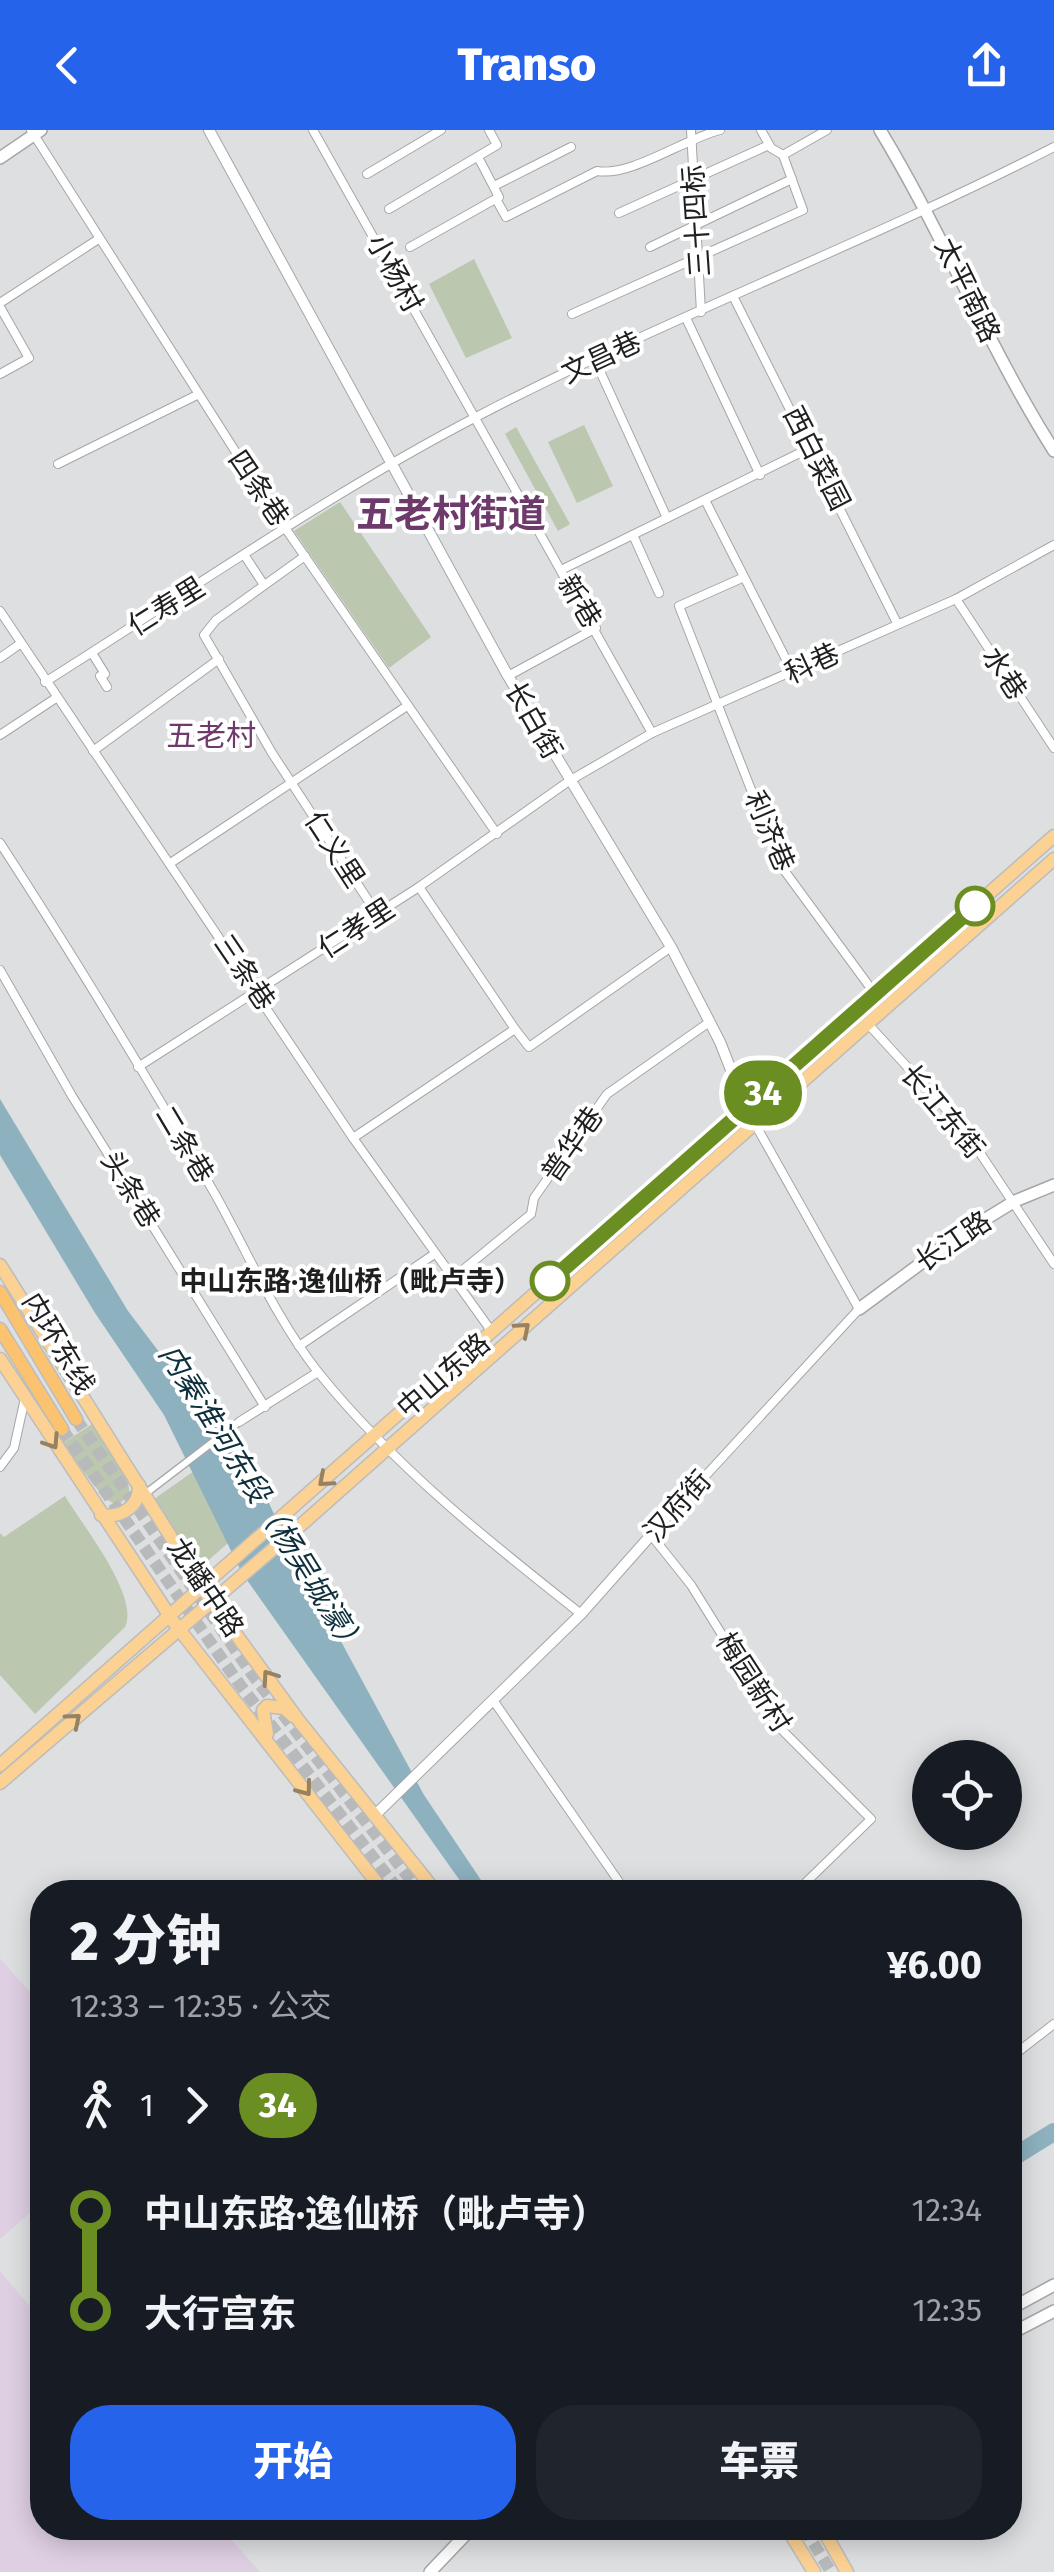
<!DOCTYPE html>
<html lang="zh">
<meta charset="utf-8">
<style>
:root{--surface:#171b24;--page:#20242c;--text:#f1f3f6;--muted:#9ea1a6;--accent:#2563eb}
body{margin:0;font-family:"Fira Sans","Noto Sans SC",sans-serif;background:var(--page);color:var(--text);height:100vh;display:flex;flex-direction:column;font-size:38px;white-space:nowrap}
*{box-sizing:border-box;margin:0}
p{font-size:32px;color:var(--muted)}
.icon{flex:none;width:55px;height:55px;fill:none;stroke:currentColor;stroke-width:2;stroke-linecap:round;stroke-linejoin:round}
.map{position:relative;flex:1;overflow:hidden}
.drawer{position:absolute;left:30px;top:1750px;width:992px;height:660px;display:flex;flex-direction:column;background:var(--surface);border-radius:40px;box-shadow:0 5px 25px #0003}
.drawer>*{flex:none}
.badge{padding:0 20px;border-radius:32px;font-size:35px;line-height:65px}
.buttons{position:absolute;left:912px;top:1610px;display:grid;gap:20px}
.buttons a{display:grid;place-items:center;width:110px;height:110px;border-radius:50%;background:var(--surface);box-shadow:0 5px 25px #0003;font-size:50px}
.map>.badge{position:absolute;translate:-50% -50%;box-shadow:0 0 0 5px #fff}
.legs{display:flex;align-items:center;gap:15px;height:110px;padding:0 40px;font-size:32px}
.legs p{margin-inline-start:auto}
.summary{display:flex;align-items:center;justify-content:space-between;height:170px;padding:0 40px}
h1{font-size:55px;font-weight:800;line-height:75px}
.button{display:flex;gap:20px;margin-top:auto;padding:20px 40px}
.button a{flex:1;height:115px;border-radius:40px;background:var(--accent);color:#fff;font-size:40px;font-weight:800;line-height:115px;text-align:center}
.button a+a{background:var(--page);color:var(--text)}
ul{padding:0 40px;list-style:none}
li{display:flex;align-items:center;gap:35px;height:100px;font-size:38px}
li i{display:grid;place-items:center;width:15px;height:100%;margin:0 12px;background:currentColor}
li i::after{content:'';width:25px;height:25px;margin:-12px;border:8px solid;border-radius:50%;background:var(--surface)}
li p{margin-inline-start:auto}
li:first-child i{background:linear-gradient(#0000 50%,currentColor 0)}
li:last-child i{background:linear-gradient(currentColor 50%,#0000 0)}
header{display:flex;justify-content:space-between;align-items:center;height:130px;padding:0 40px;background:var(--accent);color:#fff;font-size:45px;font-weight:800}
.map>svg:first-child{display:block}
.medical{fill:#decfe2}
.green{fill:#bbc7af}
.water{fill:#8db1bf}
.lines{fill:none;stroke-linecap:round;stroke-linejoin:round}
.river{stroke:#8db1bf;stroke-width:18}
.trunk-tunnel{stroke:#b7b9ba;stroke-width:12;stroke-dasharray:12 6;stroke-linecap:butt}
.pedestrian-casing{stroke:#a4a6a8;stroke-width:9}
.minor-casing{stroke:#a4a6a8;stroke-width:10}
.tertiary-casing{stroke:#a4a6a8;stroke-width:12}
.secondary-casing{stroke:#a4a6a8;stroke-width:14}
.primary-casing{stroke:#bcbcbc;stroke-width:15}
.trunk-casing{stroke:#bcbcbc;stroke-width:15}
.pedestrian{stroke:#fff;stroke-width:6}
.minor{stroke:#fff;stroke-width:8}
.tertiary{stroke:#fff;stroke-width:10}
.secondary{stroke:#fff;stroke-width:11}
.primary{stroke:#fcd194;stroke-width:12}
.trunk{stroke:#fbc270;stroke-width:12}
.oneway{stroke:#988160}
.line-1-casing{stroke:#fff;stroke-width:22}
.line-1{stroke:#6b8e23;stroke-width:15}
.stop-1-dot{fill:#fff;stroke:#6b8e23;stroke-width:5}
.labels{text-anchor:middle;stroke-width:8;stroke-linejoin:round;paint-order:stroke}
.street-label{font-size:28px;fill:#1e1f20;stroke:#fff}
.stop-label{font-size:28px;font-weight:bold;fill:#1e1f20;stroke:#fff;text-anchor:end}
.neighbourhood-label{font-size:30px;fill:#6d3a6b;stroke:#fff}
.water-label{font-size:30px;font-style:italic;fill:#0e303c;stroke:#fff}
.district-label{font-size:38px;font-weight:bold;fill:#6d3a6b;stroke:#fff}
</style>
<header><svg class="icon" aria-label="back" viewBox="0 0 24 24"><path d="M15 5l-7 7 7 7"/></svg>Transo<svg class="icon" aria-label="share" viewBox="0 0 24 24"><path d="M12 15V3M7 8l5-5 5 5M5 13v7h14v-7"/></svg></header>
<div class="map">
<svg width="1054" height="2442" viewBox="0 0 1054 2442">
<rect width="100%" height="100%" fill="#dddfe1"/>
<!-- medical -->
<g class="medical">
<polygon points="0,1829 42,1875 42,2072 0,2109"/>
<polygon points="0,2141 42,2191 42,2398 221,2398 260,2442 0,2442"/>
</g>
<!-- green -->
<g class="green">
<polygon points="474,129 512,208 466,228 429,154"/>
<polygon points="584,295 613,356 577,373 548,312"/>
<polygon points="516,297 570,394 558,401 505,304"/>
<polygon points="340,372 431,507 389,538 294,401"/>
<polygon points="95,1292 128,1353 130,1364 118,1375 105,1369 62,1314"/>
<polygon points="194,1341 228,1413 194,1443 150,1372"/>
<path d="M65,1366C82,1395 140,1466 125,1497L35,1584L0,1545V1403L4,1407Z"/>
</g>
<!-- water -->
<polygon class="water" points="0,969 128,1181 169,1235 242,1314 284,1406 424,1665 489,1762 468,1762 242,1443 164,1285 95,1183 0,1025"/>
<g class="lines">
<!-- river -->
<polyline class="river" points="1010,2029 1054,2002"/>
<!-- trunk-tunnel -->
<g class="trunk-tunnel">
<polyline points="76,1289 252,1544 420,1762"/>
<polyline points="62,1299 240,1555 400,1762"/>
<polyline points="804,2398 831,2442"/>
</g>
<!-- pedestrian casing -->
<g class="pedestrian-casing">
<polyline id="pedestrian" points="145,1364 239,1292"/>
</g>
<!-- minor casing -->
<g class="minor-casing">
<g id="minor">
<polyline points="31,0 272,379 497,704"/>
<polyline points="313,0 652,603"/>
<polyline points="691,0 701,182"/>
<polyline points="761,0 771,18 783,25"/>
<polyline points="367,44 441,0"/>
<polyline points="494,56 571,17"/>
<path d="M496,69L506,87L597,41C631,47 684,9 720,0"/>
<polyline points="389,79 497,15 489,0"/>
<polyline points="619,83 769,15"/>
<polyline points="410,117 499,67 478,27"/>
<polyline points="650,117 792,49"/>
<polyline points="733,166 897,493"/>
<polyline points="0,173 97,110"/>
<polyline points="0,177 29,228 0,244"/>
<polyline points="572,184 803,80 783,25 827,0"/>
<polyline points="686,188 760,345"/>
<polyline points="594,228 667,388"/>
<polyline points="58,334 197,265"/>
<polyline points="705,370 793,543"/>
<polyline points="633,405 659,463"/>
<polyline points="245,426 264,455"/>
<polyline points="305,426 216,490 204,505 272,623 377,784"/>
<polyline points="561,440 812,317"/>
<polyline points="742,448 679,476 781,736 875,864"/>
<polyline points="956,469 1054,618"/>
<polyline points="0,481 353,1008 492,1202"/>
<polyline points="92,523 105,544 100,546 107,557"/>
<polyline points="0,528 20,514"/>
<polyline points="508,546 596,498"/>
<path d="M45,552C188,462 328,364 478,286C666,188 865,114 1054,17"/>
<polyline points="0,605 56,568"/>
<polyline points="93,621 219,529"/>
<path d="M0,713C75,828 146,946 215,1064C248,1123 276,1189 318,1242C393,1335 487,1410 581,1484"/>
<polyline points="172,732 407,576"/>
<polyline points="0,840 72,966 265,1277"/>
<polyline points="868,894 964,999 1054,1134"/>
<polyline points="515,899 529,917 671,817"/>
<polyline points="138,937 419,757 569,651 652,603 956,469 1054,415"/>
<polyline points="746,978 859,1179 651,1405 691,1455 780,1598 871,1689 796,1762"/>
<polyline points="353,1008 515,899 419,757"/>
<polyline points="453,1148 531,1084 534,1068 607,964 708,893"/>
<polyline points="299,1216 433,1125"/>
<polyline points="239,1292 318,1242"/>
<polyline points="0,1337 14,1318 25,1268"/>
<polyline points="493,1570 626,1762"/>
<polyline points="1010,1928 1054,1894"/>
</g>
</g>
<!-- tertiary casing -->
<g class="tertiary-casing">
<g id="tertiary">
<polyline points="209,0 508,546 671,817 720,912 746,978"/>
<polyline points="374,1686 581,1484 651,1405"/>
</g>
</g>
<!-- secondary casing -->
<g class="secondary-casing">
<g id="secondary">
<path d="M880,0C943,104 989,218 1054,321"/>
<polyline points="0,28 41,0"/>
<polyline points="859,1179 958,1106 1015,1071 1054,1055"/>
<polyline points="1010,2179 1054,2155"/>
<polyline points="1010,2204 1054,2181"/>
<polyline points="430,2442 472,2398"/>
</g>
</g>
<!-- primary casing -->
<g class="primary-casing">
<g id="primary">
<polyline points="0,1135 208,1466 299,1591 436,1762"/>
<polyline points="0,1229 175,1494 384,1762"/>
<path d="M101,1385C121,1388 140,1377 139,1355"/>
<polyline points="267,1604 263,1580 267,1576 284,1578 293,1586"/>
<polyline points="0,1635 1054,706"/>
<polyline points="0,1653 293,1402 1054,729"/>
<polyline points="787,2398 814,2442"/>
<polyline points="822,2398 847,2442"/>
</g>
</g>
<!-- trunk casing -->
<g class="trunk-casing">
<g id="trunk">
<polyline points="0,1162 76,1289"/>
<polyline points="0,1199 62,1299"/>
</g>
</g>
<!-- pedestrian -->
<use href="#pedestrian" class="pedestrian"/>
<!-- minor -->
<use href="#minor" class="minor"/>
<!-- tertiary -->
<use href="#tertiary" class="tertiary"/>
<!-- secondary -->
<use href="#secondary" class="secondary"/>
<!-- primary -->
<use href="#primary" class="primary"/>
<!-- trunk -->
<use href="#trunk" class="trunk"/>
</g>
<!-- one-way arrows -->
<defs><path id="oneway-chevron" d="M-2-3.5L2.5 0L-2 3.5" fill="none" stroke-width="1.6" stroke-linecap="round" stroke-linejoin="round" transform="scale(2.5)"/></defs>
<g class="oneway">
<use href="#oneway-chevron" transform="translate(523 1199) rotate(-41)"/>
<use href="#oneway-chevron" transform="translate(52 1312) rotate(57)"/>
<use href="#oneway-chevron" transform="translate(325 1350) rotate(139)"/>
<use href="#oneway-chevron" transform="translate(269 1547) rotate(-125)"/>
<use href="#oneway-chevron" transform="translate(74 1590) rotate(-40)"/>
<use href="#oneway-chevron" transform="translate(305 1659) rotate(53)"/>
</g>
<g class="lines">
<!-- line-1 casing -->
<g class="line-1-casing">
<polyline id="line-1" points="550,1151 975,776"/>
</g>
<!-- line-1 -->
<use href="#line-1" class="line-1"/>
</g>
<!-- markers -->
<g class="stop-1-dot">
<circle cx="975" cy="776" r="18"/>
<circle cx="550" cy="1151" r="18"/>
</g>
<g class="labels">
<!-- street labels -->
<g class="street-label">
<text transform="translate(696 91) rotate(-94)" y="10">三十四标</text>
<text transform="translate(395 143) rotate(61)" y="10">小杨村</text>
<text transform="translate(968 160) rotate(64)" y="10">太平南路</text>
<text transform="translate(601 227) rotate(-25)" y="10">文昌巷</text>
<text transform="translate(817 328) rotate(63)" y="10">西白菜园</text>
<text transform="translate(259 358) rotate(56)" y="10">四条巷</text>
<text transform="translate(580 471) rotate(59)" y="10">新巷</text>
<text transform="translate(166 476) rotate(-32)" y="10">仁寿里</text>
<text transform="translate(812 533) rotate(-25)" y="10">科巷</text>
<text transform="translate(1005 543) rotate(57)" y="10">水巷</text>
<text transform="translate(534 590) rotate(60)" y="10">长白街</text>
<text transform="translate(770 701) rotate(67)" y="10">利济巷</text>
<text transform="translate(335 719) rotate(57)" y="10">仁义里</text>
<text transform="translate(356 798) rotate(-33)" y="10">仁孝里</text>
<text transform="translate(245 842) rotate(56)" y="10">三条巷</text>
<text transform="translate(943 981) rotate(50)" y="10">长江东街</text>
<text transform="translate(185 1014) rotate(59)" y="10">二条巷</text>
<text transform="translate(572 1014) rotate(-55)" y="10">普华巷</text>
<text transform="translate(131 1059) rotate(58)" y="10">头条巷</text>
<text transform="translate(953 1111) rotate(-34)" y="10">长江路</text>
<text transform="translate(59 1213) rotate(59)" y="10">内环东线</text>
<text transform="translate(443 1245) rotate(-41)" y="10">中山东路</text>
<text transform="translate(677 1376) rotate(-48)" y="10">汉府街</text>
<text transform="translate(206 1457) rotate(56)" y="10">龙蟠中路</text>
<text transform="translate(754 1552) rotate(57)" y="10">梅园新村</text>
</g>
<!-- stop labels -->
<g class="stop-label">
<text x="522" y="1161">中山东路·逸仙桥（毗卢寺）</text>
</g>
<!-- neighbourhood labels -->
<g class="neighbourhood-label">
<text x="211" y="616">五老村</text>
</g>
<!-- water labels -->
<g class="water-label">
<text transform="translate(262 1370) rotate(58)" y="10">内秦淮河东段（杨吴城濠）</text>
</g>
<!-- district labels -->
<g class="district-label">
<text x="451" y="397">五老村街道</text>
</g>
</g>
</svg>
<div class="buttons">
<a><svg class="icon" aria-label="locate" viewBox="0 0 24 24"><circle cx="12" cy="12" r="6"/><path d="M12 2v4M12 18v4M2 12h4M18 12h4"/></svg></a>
</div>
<b class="badge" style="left:763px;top:963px;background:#6b8e23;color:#fff">34</b>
<section class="drawer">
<div class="summary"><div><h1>2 分钟</h1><p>12:33 – 12:35 · 公交</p></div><b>¥6.00</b></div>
<div class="legs"><svg class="icon" aria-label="walk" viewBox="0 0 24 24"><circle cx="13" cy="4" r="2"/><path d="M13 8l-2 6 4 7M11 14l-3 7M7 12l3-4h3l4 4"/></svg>1<svg class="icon" aria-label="forward" viewBox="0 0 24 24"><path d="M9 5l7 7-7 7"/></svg><b class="badge" style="background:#6b8e23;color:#fff">34</b></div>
<ul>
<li><i style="color:#6b8e23"></i><b>中山东路·逸仙桥（毗卢寺）</b><p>12:34</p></li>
<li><i style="color:#6b8e23"></i><b>大行宫东</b><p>12:35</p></li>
</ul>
<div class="button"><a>开始</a><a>车票</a></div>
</section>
</div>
